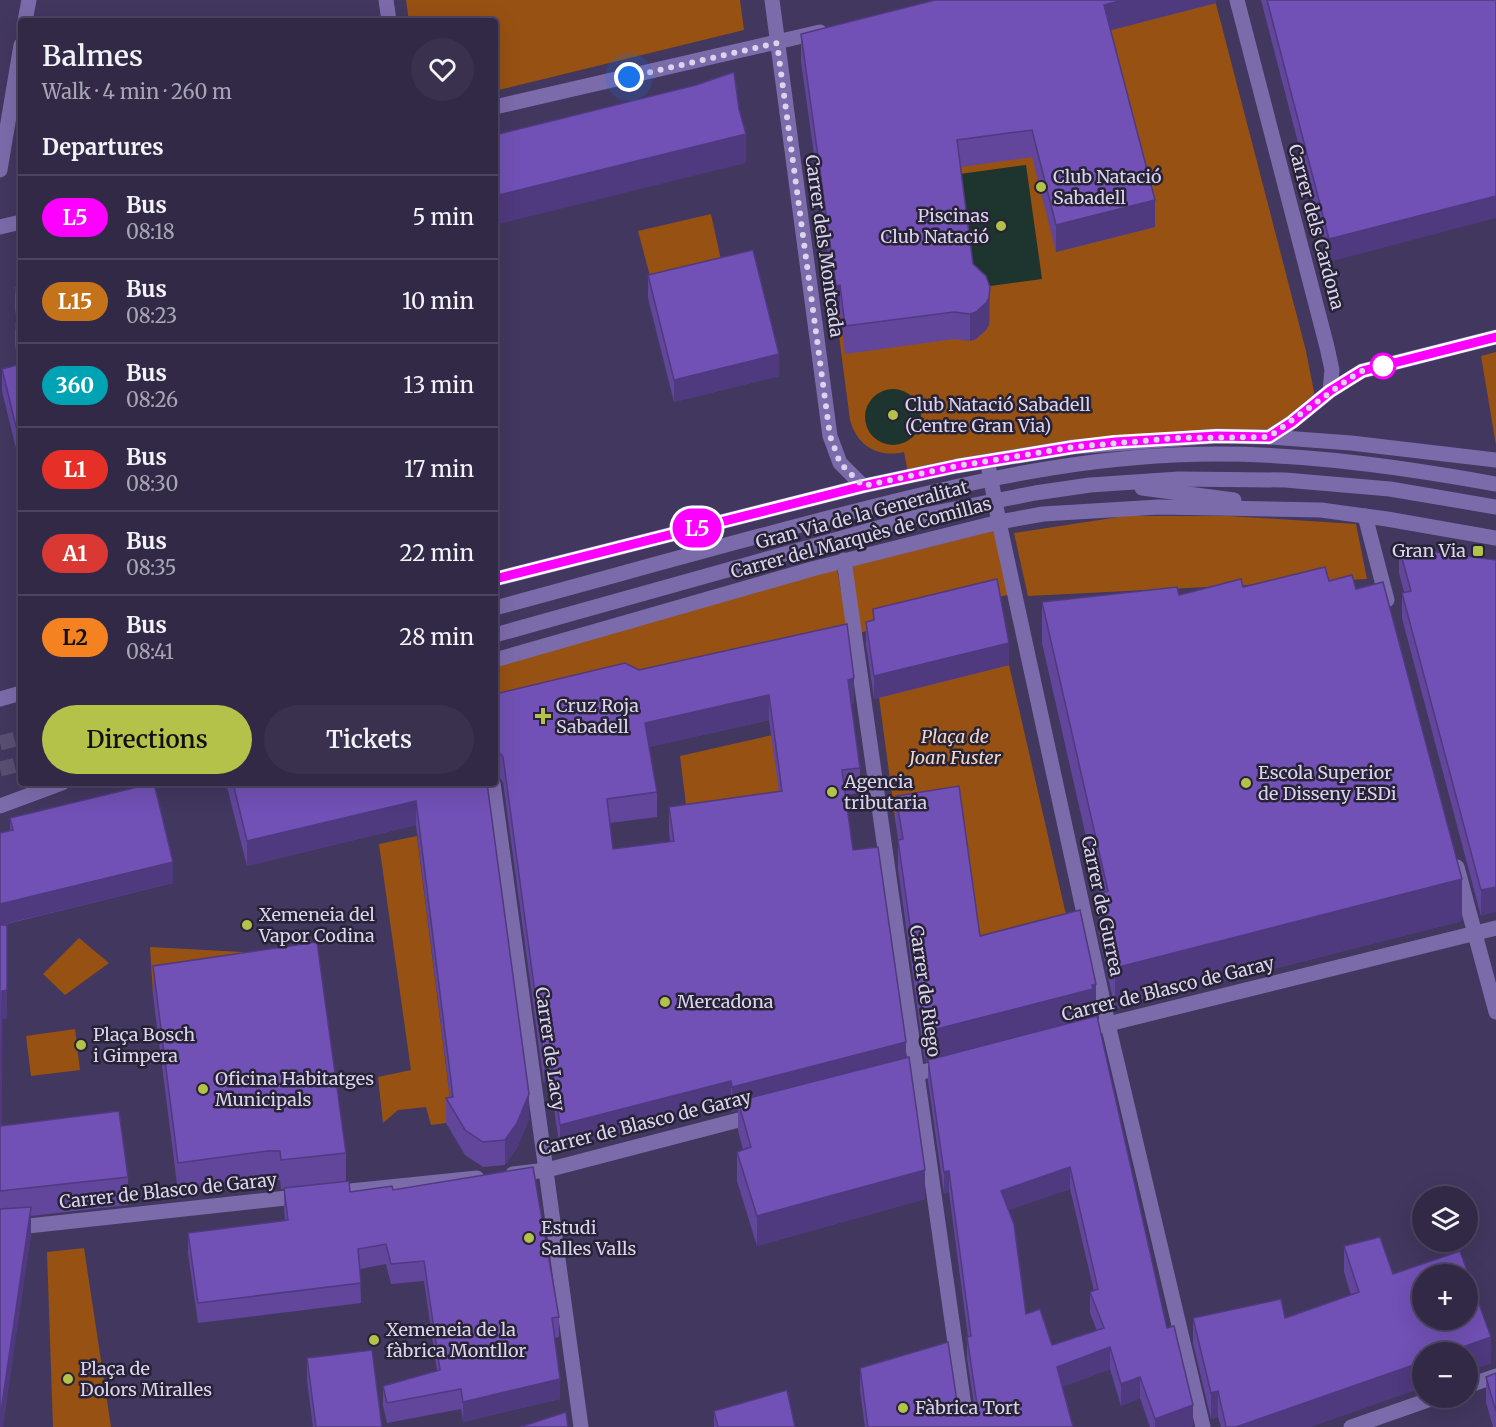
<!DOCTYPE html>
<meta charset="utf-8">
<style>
:root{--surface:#322947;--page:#3a314e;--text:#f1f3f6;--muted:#a8a6b4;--line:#4d4560;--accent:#b4c24a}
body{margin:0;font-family:Merriweather,serif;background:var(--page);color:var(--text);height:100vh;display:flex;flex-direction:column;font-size:22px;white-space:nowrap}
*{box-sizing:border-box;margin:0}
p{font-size:20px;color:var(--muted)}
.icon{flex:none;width:33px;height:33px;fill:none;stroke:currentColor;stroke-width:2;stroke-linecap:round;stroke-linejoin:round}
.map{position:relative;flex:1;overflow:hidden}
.sheet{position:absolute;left:18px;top:18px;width:480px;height:768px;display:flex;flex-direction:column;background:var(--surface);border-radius:6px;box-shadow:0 6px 24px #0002,0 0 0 2px var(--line)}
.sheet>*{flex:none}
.badge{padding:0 12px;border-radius:20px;font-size:21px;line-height:39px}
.buttons{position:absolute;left:1412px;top:1186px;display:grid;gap:12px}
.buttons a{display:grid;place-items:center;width:66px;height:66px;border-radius:50%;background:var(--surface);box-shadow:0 6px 24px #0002,0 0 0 2px var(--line);font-size:30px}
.you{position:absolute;width:30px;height:30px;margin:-15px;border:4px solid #fff;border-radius:50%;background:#1a73e8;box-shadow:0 0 0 9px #1a73e833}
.map>.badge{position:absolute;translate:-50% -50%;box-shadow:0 0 0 3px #fff}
h2{padding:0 24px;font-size:22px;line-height:54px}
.round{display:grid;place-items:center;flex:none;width:63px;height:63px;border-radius:32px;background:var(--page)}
.overview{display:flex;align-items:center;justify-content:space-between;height:102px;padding:0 24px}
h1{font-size:28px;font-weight:600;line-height:45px}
.cta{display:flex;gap:12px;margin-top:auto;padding:12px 24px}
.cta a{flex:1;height:69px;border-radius:36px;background:var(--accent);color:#111;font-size:24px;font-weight:600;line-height:69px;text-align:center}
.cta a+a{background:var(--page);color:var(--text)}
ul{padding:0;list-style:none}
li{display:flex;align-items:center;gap:18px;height:84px;padding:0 24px;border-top:2px solid var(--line)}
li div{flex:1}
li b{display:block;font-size:22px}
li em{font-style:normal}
li .badge{min-width:66px;font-weight:700;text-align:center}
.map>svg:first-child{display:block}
.green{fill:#975113}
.water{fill:#1e342e}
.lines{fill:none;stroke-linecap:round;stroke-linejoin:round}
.minor-tunnel{stroke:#594f74;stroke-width:15;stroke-dasharray:15 8;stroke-linecap:butt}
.minor{stroke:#7c6baa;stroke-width:15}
.wall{fill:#61469c;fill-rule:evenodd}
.shaded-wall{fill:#4f397f}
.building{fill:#7151b5;stroke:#4f397f;stroke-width:1.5;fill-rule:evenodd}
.line-casing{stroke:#fff;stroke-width:14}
.line{stroke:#fe00ff;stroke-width:9}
.walk{stroke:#dad4ed;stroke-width:6;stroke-dasharray:0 10.8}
.poi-dot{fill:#b4c24a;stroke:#272235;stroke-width:2}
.stop-dot{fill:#fff;stroke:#fe00ff;stroke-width:3}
.labels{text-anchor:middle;stroke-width:5;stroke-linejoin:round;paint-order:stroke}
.poi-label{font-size:18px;fill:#dad4ed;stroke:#272235;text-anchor:start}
.street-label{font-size:18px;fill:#dad4ed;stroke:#272235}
.park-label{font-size:18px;font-style:italic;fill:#f1d7c6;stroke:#272235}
</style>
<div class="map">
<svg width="1496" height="1427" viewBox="0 0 1496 1427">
<rect width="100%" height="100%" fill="#42375f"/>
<!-- green -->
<g class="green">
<polygon points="406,0 740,0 744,30 495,91 495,21 409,21"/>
<path d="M1215,0L1306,351L1315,397L1269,437L1200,435L908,473L904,452C878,458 857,446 850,420L836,313L921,31Z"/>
<polygon points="711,214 721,260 650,276 638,231"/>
<polygon points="1496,352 1496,445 1481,356"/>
<polygon points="1125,516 1229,516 1356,524 1367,579 1028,596 1014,533"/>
<polygon points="997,527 1011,594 859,633 849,562"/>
<polygon points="837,569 848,632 495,707 495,661"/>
<polygon points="1009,665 1072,941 980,965 896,825 879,697"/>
<polygon points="790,731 782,816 689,829 680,756"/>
<polygon points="417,836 453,1122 431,1125 426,1107 398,1110 383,1123 378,1077 411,1070 379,844"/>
<polygon points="79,938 109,963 65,995 43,974"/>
<polygon points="150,947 315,956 243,983 153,995"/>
<polygon points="75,1029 80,1070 31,1076 26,1036"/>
<polygon points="84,1248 111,1427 53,1427 47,1252"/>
</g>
<!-- water -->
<g class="water">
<polygon points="1026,165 1042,279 975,288 960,174"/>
<circle cx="893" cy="417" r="28"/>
</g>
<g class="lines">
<!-- minor-tunnel -->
<g class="minor-tunnel">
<polyline points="0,743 21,738"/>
<polyline points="0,769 21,764"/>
</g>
<!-- minor -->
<g class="minor">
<polyline points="386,0 389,21"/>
<polyline points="772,0 830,436 840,463 863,486"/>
<polyline points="1237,0 1327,347 1332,370 1330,391"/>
<polyline points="25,21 29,0"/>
<polyline points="495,107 820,32"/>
<polyline points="0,170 21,45"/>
<polyline points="0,227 21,222"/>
<polyline points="1269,437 1292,422 1330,391 1362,371 1496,337"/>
<polyline points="989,470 999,522 1108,1024 1203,1427"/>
<polyline points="1142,488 1234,500"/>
<polyline points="1365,516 1387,600"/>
<polyline points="844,560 967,1427"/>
<polyline points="495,579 863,486 957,466 1073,447 1217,436 1269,437 1351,443 1496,460"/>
<path d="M495,608C607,578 719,546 832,517C944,488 1058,460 1175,455C1282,450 1390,465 1496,484"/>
<polyline points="495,635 924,515 1035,493 1090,485 1179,479 1285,480 1390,489 1496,507"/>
<polyline points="495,660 812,569 999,522 1043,514 1159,507 1321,510 1387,519 1496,538"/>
<polyline points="0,699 21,693"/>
<polyline points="493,783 581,1427"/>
<polyline points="0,806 62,783"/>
<polyline points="1457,867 1496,1012"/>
<polyline points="1080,1031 1496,928"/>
<polyline points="891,1080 946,1066"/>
<polyline points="513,1174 547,1170 758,1115"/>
<polyline points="331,1193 477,1178"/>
<polyline points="0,1229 304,1196"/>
<polyline points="1467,1386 1496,1376"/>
<polyline points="1351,1427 1434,1398"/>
</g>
</g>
<!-- wall -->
<g class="wall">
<polygon points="1216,0 1216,3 1111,30 1155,227 1056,252 1032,157 960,167 973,264 990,314 989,325 986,330 976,339 970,341 954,339 845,354 840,313 836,313 801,61 801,34"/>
<polygon points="1261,0 1496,0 1329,262"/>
<polygon points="648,275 779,376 674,402 648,298"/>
<polygon points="21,285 21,469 2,391 2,369 20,364 15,346 15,324 18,323 15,310 15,287"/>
<polygon points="1399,547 1496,560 1481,916 1402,618 1402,593 1404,592 1399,573"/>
<polygon points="1329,581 1356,589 1462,921 1115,1009 1099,935 1099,894 1042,643 1042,602 1179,595 1243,587"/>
<polygon points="873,609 1009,665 874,699 866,644 866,622 873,620"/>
<path d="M639,670L854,703L851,704L860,768V793L845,795L853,850L906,1057L925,1199L757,1246L737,1181V1152L743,1150L738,1130V1110L732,1112L731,1106L560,1150L549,1073L544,1084L503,782L497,774H495V694ZM769,720L779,792L669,807V832L670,842L613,849L610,823L657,817V792L649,747Z"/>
<polygon points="226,783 487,783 529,1119 517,1148 505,1165 483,1167 465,1155 446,1123 446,1098 450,1097 416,825 247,866"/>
<path d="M896,796L980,936L1096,1014H1093V1017L1167,1328L1193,1426L1190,1427H1150L1140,1398L1121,1406L1110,1369L1062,1387L1073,1427H865L860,1390V1368L958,1408L964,1415L973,1414L975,1411L967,1358V1337H968L949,1192L944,1194L928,1081V1061L925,1062L898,869V839L896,825ZM1070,1189L1094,1291L1090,1292V1313L1097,1331L1052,1345L1026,1314L1008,1210Z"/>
<polygon points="10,818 173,883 3,925 7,1018 2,1019 1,1126 128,1177 128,1205 31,1216 31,1235 0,1427 0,833 10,830"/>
<polygon points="153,966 346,1153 346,1182 350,1192 393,1190 559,1317 559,1337 555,1338 560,1399 463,1422 461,1409 387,1423 383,1406 383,1386 437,1371 424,1281 391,1284 386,1264 360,1269 361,1303 198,1323 188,1253 188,1233 285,1220 284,1208 284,1189 281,1189 280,1180 268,1180 178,1192 153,995"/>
<polygon points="1344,1246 1393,1274 1491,1363 1310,1427 1221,1427 1218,1417 1211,1419 1193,1343 1193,1318 1285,1318 1351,1295 1344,1272"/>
<polygon points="307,1358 382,1427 313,1427 307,1380"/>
<polygon points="1496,1373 1496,1427 1493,1427 1486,1402 1486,1377"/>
<polygon points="714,1411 795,1427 714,1427"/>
</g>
<!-- shaded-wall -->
<g class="shaded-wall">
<polygon points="1123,0 1216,0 1216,3 1104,32 1104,5"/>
<polygon points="746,134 746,163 495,225 495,196"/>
<polygon points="1496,196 1496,218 1329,262 1329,239"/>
<polygon points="1155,200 1155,227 1056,252 1056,225"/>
<polygon points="840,285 840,313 836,313 836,286"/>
<polygon points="990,287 989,325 986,330 976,339 970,341 970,314"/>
<polygon points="779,354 779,376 674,402 674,380"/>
<polygon points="1009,643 1009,665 874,699 874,676"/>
<polygon points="854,678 854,703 848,705 848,680"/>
<polygon points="769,695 769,720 645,748 645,723"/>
<polygon points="416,801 416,825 247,866 247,841"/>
<polygon points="173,862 173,883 0,925 0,904"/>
<polygon points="1462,879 1462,921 1115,1009 1115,968"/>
<polygon points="1496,887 1496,912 1481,916 1481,890"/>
<polygon points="7,925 7,1018 2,1019 2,991"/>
<polygon points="1096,984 1096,1014 1093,1014 1093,1018 925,1062 925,1032"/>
<polygon points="906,1042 906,1066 738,1101 738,1110 732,1112 732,1087"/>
<polygon points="549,1048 549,1073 544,1084 544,1059"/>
<polygon points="731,1081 731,1106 560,1150 560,1125"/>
<polygon points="529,1094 529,1119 517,1148 505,1165 505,1140"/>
<polygon points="1070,1167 1070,1189 1001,1213 1001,1191"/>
<polygon points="925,1170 925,1199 757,1246 757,1216"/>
<polygon points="949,1171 949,1192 944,1194 944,1172"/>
<polygon points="31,1207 31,1235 3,1427 1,1427 1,1411"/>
<polygon points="1491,1337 1491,1363 1467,1372 1467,1353 1446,1353"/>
<polygon points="1110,1347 1110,1369 1057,1389 1057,1367"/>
<polygon points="1422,1362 1422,1388 1310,1427 1236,1427"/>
<polygon points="1140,1377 1140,1398 1121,1406 1121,1384"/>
<polygon points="560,1379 560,1399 463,1422 463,1402"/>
<polygon points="1218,1391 1218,1417 1211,1419 1211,1393"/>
<polygon points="1193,1405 1193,1426 1190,1427 1155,1427 1155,1419"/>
</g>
<!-- building -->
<g class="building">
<polygon points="935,0 1123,0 1104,5 1155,200 1056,225 1032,130 957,140 973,264 986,276 990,287 989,298 986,303 976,312 970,314 954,312 845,326 840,285 836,286 801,34"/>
<polygon points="1267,0 1496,0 1496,196 1329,239"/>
<polygon points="734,72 739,109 746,134 495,196 495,135 696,85"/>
<polygon points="753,250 779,354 674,380 648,275"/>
<polygon points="21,285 21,313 15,287"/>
<polygon points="21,322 21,347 15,324"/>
<polygon points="21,364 21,447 2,369"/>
<polygon points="1399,547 1496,560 1496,887 1481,890 1402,593 1411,591"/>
<polygon points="1325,567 1329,581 1352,575 1356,589 1383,582 1462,879 1115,968 1099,894 1108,891 1042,602 1177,587 1179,595 1241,579 1243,587"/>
<polygon points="997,579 1009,643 874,676 866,622 874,620 873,609"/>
<path d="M847,624L854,678L848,680L860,768L842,770L853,850L878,847L906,1042L732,1087L731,1081L560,1125L549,1048L544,1059L503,757L497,749H495V694L625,663L639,670ZM769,695L782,791L669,807L674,841L613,849L607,799L657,792L645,723Z"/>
<polygon points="154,783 173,862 0,904 0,833 13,830 10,818"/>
<polygon points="233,783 487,783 529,1094 517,1123 505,1140 483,1142 465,1130 446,1098 453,1097 416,801 247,841"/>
<polygon points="959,786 980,936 1080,910 1096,984 1092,985 1093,989 925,1032 898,840 903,839 896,796"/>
<polygon points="0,925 7,925 7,990 2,991 1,1126 119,1111 128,1177 0,1191"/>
<polygon points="317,942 346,1153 281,1160 280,1151 268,1151 178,1163 153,966"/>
<path d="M1097,1016L1167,1328L1174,1326L1193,1405L1155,1419L1140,1377L1121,1384L1110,1347L1057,1367L1073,1427H868L860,1368L948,1342L958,1408L964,1415L973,1414L976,1410L977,1404L967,1337L971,1336L949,1171L944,1172L928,1060ZM1070,1167L1098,1289L1090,1292L1104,1328L1052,1345L1040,1309L1026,1314L1014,1224L1001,1191Z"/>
<polygon points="909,1057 925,1170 757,1216 737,1152 751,1147 738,1101"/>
<polygon points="533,1167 559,1317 552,1318 560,1379 463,1402 461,1389 387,1403 383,1386 440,1370 424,1261 391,1264 386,1244 358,1249 361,1283 198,1303 188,1233 288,1220 284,1188 349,1181 350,1192 392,1186 393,1190"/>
<polygon points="31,1207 1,1411 1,1427 0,1427 0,1209"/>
<path d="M1380,1237L1393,1274L1460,1251L1491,1337L1446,1353H1422V1362L1236,1427H1226L1218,1391L1211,1393L1193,1318L1281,1299L1285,1318L1359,1292L1344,1246ZM1422,1275H1467V1320H1422Z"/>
<polygon points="372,1350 382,1427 316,1427 307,1358"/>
<polygon points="1496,1373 1496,1412 1486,1377"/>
<polygon points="787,1390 795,1427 718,1427 714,1411"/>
<polygon points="566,1412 568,1427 520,1427"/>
</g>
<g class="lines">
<!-- line casing -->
<g class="line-casing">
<polyline id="line" points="495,579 863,486 957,466 1073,447 1115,442 1217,436 1269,437 1292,422 1330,391 1362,371 1496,337"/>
</g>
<!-- line -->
<use href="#line" class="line"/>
<!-- walk -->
<polyline class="walk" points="629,77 777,43 830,436 840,463 863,486 957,466 1073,447 1177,438 1269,437 1350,378 1362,371 1383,366"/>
</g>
<!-- markers -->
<g class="poi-dot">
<circle cx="1041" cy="187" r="6"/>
<circle cx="1001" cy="226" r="6"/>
<circle cx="893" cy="415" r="6"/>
<rect x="1472" y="545" width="12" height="12" rx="3"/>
<path d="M540 707h6v6h6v6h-6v6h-6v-6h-6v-6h6z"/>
<circle cx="1246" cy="783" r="6"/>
<circle cx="832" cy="792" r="6"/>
<circle cx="247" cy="925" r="6"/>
<circle cx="665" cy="1002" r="6"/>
<circle cx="81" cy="1045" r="6"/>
<circle cx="203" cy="1089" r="6"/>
<circle cx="529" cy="1238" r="6"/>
<circle cx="374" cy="1340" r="6"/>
<circle cx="68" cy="1379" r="6"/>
<circle cx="903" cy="1408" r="6"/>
</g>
<circle class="stop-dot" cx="1383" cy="366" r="12"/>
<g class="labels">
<!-- poi labels -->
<g class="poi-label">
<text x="1053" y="183">Club Natació<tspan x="1053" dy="21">Sabadell</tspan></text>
<text x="989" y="222" text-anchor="end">Piscinas<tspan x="989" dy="21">Club Natació</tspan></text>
<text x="905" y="411">Club Natació Sabadell<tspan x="905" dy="21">(Centre Gran Via)</tspan></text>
<text x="1466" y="557" text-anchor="end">Gran Via</text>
<text x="556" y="712">Cruz Roja<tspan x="556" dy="21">Sabadell</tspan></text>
<text x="1258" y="779">Escola Superior<tspan x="1258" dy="21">de Disseny ESDi</tspan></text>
<text x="844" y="788">Agencia<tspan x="844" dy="21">tributaria</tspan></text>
<text x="259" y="921">Xemeneia del<tspan x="259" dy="21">Vapor Codina</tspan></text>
<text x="677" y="1008">Mercadona</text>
<text x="93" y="1041">Plaça Bosch<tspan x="93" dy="21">i Gimpera</tspan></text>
<text x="215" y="1085">Oficina Habitatges<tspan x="215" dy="21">Municipals</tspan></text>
<text x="541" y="1234">Estudi<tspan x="541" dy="21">Salles Valls</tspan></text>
<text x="386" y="1336">Xemeneia de la<tspan x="386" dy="21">fàbrica Montllor</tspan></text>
<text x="80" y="1375">Plaça de<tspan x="80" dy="21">Dolors Miralles</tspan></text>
<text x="915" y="1414">Fàbrica Tort</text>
</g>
<!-- street labels -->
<g class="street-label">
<text transform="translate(1316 227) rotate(75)" y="6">Carrer dels Cardona</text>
<text transform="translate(824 246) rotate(82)" y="6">Carrer dels Montcada</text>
<text transform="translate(862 515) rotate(-15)" y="6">Gran Via de la Generalitat</text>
<text transform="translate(861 538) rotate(-15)" y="6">Carrer del Marquès de Comillas</text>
<text transform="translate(1102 906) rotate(78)" y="6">Carrer de Gurrea</text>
<text transform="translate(1168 989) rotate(-14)" y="6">Carrer de Blasco de Garay</text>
<text transform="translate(925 991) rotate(82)" y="6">Carrer de Riego</text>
<text transform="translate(550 1049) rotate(82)" y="6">Carrer de Lacy</text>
<text transform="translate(645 1123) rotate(-14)" y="6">Carrer de Blasco de Garay</text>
<text transform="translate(168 1191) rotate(-6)" y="6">Carrer de Blasco de Garay</text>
</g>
<!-- park labels -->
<g class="park-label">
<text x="955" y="743">Plaça de<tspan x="955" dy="21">Joan Fuster</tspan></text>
</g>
</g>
</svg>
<div class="buttons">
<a><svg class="icon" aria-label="layers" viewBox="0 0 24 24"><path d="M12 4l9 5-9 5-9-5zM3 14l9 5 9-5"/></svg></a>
<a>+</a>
<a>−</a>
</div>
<div class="you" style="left:629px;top:77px"></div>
<b class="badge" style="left:697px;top:528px;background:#fe00ff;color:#fff">L5</b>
<section class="sheet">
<div class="overview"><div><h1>Balmes</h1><p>Walk · 4 min · 260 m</p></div><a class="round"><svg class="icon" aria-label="heart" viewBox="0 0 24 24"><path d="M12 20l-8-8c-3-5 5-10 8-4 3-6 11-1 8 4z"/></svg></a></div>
<h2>Departures</h2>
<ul>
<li><span class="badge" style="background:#fe00ff;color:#fff">L5</span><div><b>Bus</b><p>08:18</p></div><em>5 min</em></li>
<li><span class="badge" style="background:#c4731a;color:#fff">L15</span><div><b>Bus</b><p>08:23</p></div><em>10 min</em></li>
<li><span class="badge" style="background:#00a3b4;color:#fff">360</span><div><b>Bus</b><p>08:26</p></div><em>13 min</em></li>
<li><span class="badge" style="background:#e63027;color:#fff">L1</span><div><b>Bus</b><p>08:30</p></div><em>17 min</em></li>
<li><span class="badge" style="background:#da3832;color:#fff">A1</span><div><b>Bus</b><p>08:35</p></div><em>22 min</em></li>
<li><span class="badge" style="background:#f58220;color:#111">L2</span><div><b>Bus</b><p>08:41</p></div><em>28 min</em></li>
</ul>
<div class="cta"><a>Directions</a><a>Tickets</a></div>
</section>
</div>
